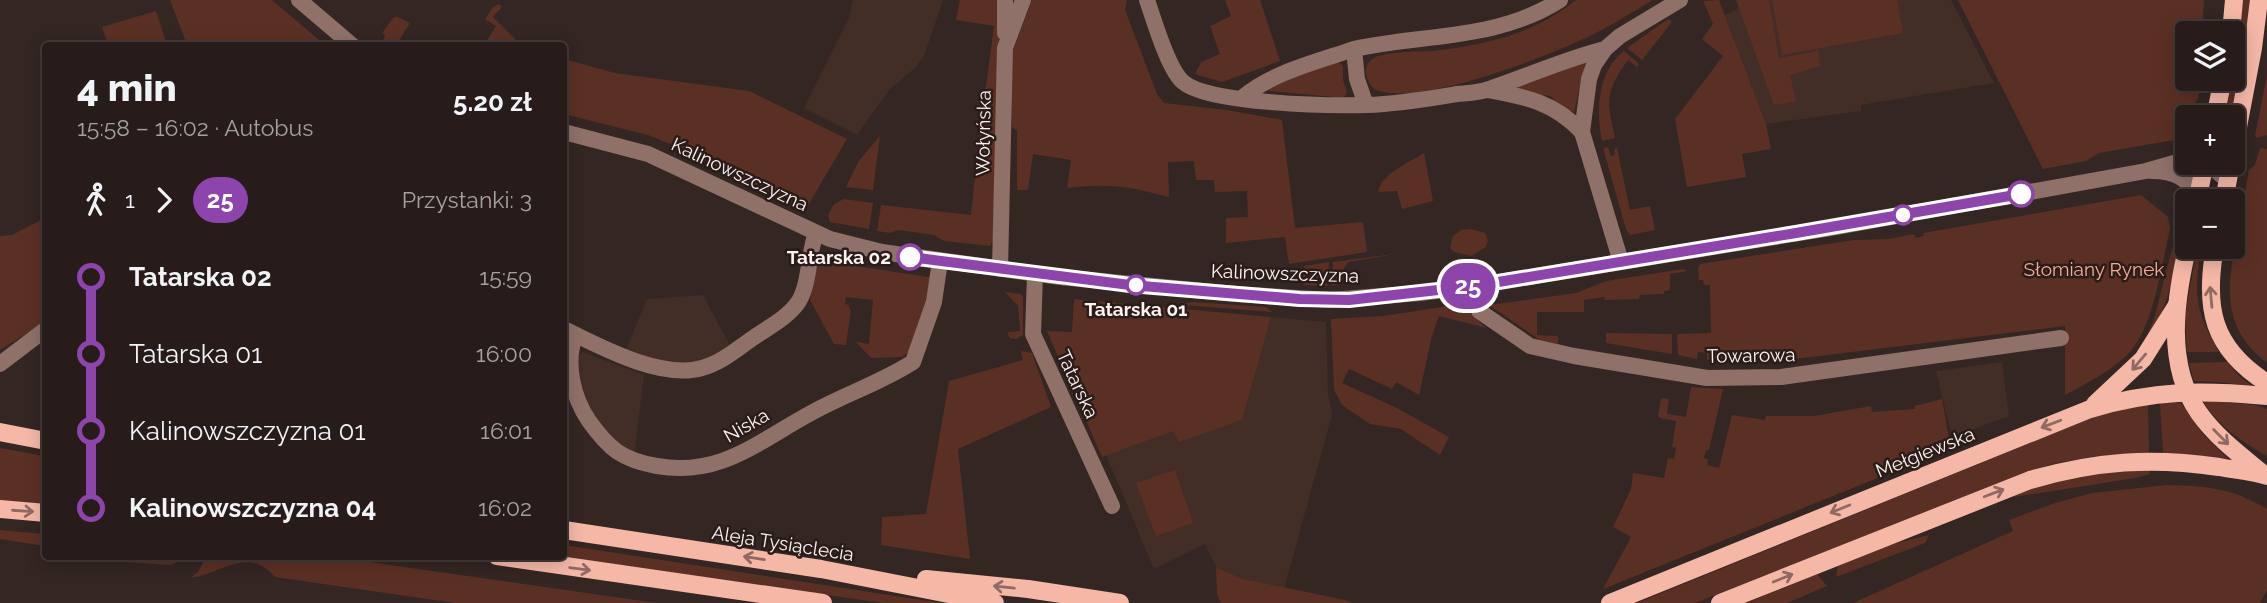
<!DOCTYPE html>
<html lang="pl">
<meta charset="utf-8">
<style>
:root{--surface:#271c1a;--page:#2f2523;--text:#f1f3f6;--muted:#a4a1a2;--line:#433a39}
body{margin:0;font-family:Raleway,sans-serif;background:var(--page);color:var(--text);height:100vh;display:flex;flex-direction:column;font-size:26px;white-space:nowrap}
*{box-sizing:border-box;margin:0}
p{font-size:23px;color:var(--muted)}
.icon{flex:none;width:38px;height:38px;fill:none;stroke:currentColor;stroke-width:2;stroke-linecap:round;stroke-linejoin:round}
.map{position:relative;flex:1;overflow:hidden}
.drawer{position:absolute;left:42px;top:42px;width:525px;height:518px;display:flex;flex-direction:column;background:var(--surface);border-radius:7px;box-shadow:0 4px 18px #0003,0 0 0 2px var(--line)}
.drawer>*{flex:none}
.badge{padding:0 14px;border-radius:23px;font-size:24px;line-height:46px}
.tools{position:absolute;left:2175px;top:21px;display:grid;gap:14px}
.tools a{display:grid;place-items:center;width:70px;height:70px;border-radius:7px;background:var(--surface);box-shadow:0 4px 18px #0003,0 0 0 2px var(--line);font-size:35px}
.map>.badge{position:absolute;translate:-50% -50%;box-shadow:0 0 0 4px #fff}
.legs{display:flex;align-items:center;gap:10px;height:77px;padding:0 35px;font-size:23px}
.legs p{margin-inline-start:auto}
.head{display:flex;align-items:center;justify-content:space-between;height:119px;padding:0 35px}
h1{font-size:38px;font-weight:800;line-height:52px}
ul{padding:0 35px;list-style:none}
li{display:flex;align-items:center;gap:24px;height:77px;font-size:26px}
li i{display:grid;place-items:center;width:10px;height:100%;margin:0 9px;background:currentColor}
li i::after{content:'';width:18px;height:18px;margin:-9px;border:5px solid;border-radius:50%;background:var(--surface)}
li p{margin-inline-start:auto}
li:first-child i{background:linear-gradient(#0000 50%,currentColor 0)}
li:last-child i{background:linear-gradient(currentColor 50%,#0000 0)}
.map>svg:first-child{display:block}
.built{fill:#422d27}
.green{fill:#5b3024}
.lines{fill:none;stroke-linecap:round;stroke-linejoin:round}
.minor{stroke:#8f7169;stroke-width:16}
.major{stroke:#f5b8a7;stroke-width:18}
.oneway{stroke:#906a60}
.line-1-casing{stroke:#fff;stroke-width:16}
.line-1{stroke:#8e44ad;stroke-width:10}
.stop-1-dot{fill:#fff;stroke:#8e44ad;stroke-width:3.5}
.labels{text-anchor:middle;stroke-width:5;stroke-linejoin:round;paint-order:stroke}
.street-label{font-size:19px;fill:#fcf2f0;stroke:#2a1c19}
.stop-label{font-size:19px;font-weight:bold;fill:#fcf2f0;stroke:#2a1c19;text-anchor:end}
.park-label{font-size:19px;fill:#f6ab96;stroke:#2a1c19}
</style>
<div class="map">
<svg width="2267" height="603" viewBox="0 0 2267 603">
<rect width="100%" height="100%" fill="#342622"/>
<!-- built -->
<g class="built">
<polygon points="853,0 943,0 924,56 916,67 890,89 857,135 804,108 849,18"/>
<polygon points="1754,0 1951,0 1994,83 1861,105 1861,111 1766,124 1725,15"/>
<polygon points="703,295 729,344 714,356 699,362 670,364 625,352 647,299"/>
<polygon points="1271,317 1326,322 1328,392 1332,415 1284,589 1243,579 1216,567 1205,544 1154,569 1106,455 1174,430 1179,441 1242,420"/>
<polygon points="583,352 644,375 634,456 607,439 587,412 578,385 576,356"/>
<polygon points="2002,362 2009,416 1952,437 1936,371"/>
</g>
<!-- green -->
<g class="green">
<polygon points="170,0 272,0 325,45 187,45"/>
<polygon points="960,0 1000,0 993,240 990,246 944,241 934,235 898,230 890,233 877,231 881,205 971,215 979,139 994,26 956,20"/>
<path d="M1032,0H1127L1125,10L1157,94L1164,103L1227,110L1282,120L1295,228L1363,222L1367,252L1289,264L1285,237L1226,243V218L1248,217L1247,191L1215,192L1214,180H1196L1194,161L1168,162L1169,197C1128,186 1110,183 1067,188L1071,160L1033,154L1028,190H1017V131L1012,127L1011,56Z"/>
<polygon points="1225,0 1260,0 1280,61 1222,82 1195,74 1201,62 1220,54 1210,26 1231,16"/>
<path d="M1576,0H1653C1632,12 1613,25 1592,35C1551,55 1414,109 1374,89C1363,77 1362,62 1378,56C1396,51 1415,52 1433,51C1485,45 1534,34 1576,0Z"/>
<polygon points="1719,0 1766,124 1771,149 1742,154 1746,177 1687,187 1675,119 1723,56 1702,39 1713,24 1703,1"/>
<polygon points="1736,0 1769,0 1779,58 1818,51 1820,66 1790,75 1796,101 1774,105"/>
<polygon points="1772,0 1897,0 1903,33 1782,55"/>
<polygon points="1958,0 2204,0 2202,33 2188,33 2188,79 2199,79 2198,98 2174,140 2099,153 2086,161 2043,169"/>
<polygon points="2243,0 2252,0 2249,26 2232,117 2224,117 2233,79"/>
<polygon points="499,4 502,7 493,17 521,45 484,45 496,26 485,19 493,7"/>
<polygon points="156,11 167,45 108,45 102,27"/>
<polygon points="394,17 398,17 410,23 396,45 382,45 385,35 382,33"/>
<polygon points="1668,19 1672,22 1642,60 1627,48"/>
<path d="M1624,51L1639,64L1637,67L1628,60C1604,93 1607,100 1615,138L1602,141C1596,112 1597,71 1624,51Z"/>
<polygon points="564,59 615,73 749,91 847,139 807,207 801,209 678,147 648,135 564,114"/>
<polygon points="1586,61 1574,112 1565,109 1550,96 1517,90 1515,87"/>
<polygon points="1335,62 1340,63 1343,66 1343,80 1347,92 1344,98 1270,91 1268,89 1269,86"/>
<polygon points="2267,75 2267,135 2257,138 2255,136"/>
<polygon points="880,136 873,190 846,187 858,162"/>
<polygon points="1608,147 1611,156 1615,155 1614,149 1617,148 1630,210 1650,206 1655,230 1630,235 1626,229 1603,148"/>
<path d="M2260,148L2267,149V363C2222,328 2227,290 2236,240C2241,216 2245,193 2249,170L2255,165Z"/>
<path d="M1424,153L1433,201L1402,209L1397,191L1378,192C1381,174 1410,162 1424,153Z"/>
<path d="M2141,195L2168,217L2170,229C2161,266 2154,331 2125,357C2107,373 2086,384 2065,395V326L1777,361L1707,360V353L1698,352L1697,359L1678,355L1677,334L1711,333L1710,285H1704L1703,280H1699L1698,268L1700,264L1854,240L1889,239L1914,234L1915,238L1924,236L1923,233Z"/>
<polygon points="844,199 873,203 869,229 830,222 828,215 834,204"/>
<polygon points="45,218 45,322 0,350 0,236 12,235"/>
<path d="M2178,226L2182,236C2174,273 2168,312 2144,342L2154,319Z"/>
<polygon points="1471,229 1485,233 1488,240 1486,247 1471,256 1454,252 1450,248 1453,236 1461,230"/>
<path d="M2197,247H2202C2193,295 2195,309 2219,352H2187L2185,316Z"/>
<polygon points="1402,253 1348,262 1343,270 1343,283 1332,286 1333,262"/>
<path d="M832,254L844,264L934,278L913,349L902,357L871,358L856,342L869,344L873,300L846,297L845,304L849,305V309L851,310L846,345L834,344L810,300C814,283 813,258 832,254Z"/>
<polygon points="1329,262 1328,286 1303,285 1304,266"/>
<polygon points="1683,269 1687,271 1670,274 1670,290 1664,291 1664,294 1640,295 1639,299 1605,300 1604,297 1584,300 1584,312 1537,312 1537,335 1558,336 1558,344 1540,340 1489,305 1576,293 1606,281"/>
<polygon points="1005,292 1021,294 1023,297 1023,335 1016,339 1010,338 1007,332 1020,331 1018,306"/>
<polygon points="1074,299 1271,317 1242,420 1179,442 1173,431 1102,457 1047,331 1072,332"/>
<polygon points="1194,302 1266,307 1272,312 1183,305 1183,303"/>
<polygon points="1461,304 1486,328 1439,316 1432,336 1419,395 1396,382 1392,389 1349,369 1342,383 1397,408 1449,437 1440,455 1401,429 1370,424 1342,405 1334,390 1331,319 1383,316"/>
<polygon points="1606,333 1672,334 1672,354 1606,343"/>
<polygon points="1021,351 1032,353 1051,407 958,449 970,559 881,545 882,517 926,514 949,381 1023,360"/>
<polygon points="2227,362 2241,378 2254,387 2220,382 2194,381 2189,363"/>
<polygon points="1691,387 1723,389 1709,450 1706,450 1704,458 1708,459 1707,465 1719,468 1732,415 1765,420 1766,416 1814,416 1871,406 1872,412 1915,409 1915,406 1942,399 1950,444 1875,479 1603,589 1631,537 1613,527 1631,489 1633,473 1664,478 1668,458 1674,459 1676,448 1672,447 1676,421 1660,418 1658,416 1661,398 1669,399 1667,414 1686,417"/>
<path d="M2202,400L2255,405L2267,409V456C2240,441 2219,426 2202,400Z"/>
<polygon points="2148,403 2149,454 2097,456 2052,464 1998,483 1695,603 1637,603 2094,417"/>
<polygon points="2160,403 2181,403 2202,433 2230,461 2163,453"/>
<polygon points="0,448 45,456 45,504 0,500"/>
<path d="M2149,468L2150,474L2135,478L2014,497L2012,495C2057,476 2102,472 2149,468Z"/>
<polygon points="1175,470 1193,523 1156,536 1136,483"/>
<path d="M2167,485C2206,486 2233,488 2267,509V590L2260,603H1853L2013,531L2009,520L2055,503L2092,493Z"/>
<polygon points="0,530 45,534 45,546 0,539"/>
<polygon points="1929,535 1925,543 1836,577 1838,565 1884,546"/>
<polygon points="564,545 941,603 883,603 562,557 564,556"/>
<path d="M334,556V557L657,603H455L275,577C248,545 221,574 190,578L198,572L206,557Z"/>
<polygon points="80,557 80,556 179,557 175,563 170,565 81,559"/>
<polygon points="1216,567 1243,579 1350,601 1350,603 1221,603 1217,595"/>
<polygon points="1817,574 1827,586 1787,603 1747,603"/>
</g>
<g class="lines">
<!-- minor -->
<g class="minor">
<polyline points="299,0 353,46"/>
<polyline points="1005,0 1005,33"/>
<path d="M1147,0C1154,20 1168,69 1183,82C1208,104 1331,106 1367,105C1398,104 1427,99 1457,94C1468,93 1479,93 1489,89C1528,76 1565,59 1605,49"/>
<path d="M1488,90C1526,97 1554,102 1582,132"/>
<path d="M1242,98C1273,72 1316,62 1354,49"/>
<path d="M1366,105L1357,79L1354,49C1424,34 1498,40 1560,0"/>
<polyline points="564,132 648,154 830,239 882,252 1060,277 1235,294 1330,300 1420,293 1474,286 1830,228 2146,171 2188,159"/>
<polyline points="2207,163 2228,181"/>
<path d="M2152,171C2174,171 2189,178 2198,199"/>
<polyline points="1621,262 1582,132 1589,79 1594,65 1605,49 1620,36 1680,0"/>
<polyline points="1000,269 1005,48 1023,0"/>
<polyline points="1035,274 1033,334 1112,506"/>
<polyline points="1474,286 1479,311 1530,346 1574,356 1707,378 1781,377 2061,338"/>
<path d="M564,329C599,346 661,380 702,368C721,363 737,349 753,338C767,328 789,317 799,301C810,282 808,254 816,233"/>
<path d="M576,335C564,361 573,398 589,421C609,449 622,460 657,466C722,477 758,441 813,412C846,394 882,382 913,362L934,302L940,261"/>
<polyline points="0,364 46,329"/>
</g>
<!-- major -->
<g class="major">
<polyline points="2231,33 2234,0"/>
<polyline points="2215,117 2223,79"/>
<polyline points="2233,153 2253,48 2259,0"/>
<polyline points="2197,201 2205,163"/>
<polyline points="2224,201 2231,163"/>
<path d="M2188,245C2175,299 2165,365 2199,413C2216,437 2240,455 2262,473"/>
<path d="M2215,247C2204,308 2212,348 2267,383"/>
<polyline points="2095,404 2143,359 2177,305"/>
<polyline points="0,432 46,441"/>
<polyline points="0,509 46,513"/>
<polyline points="564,530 821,569 995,603"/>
<polyline points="497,556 823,603"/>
<polyline points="926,579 1028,589 1120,603"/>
<path d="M1610,603L2090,409C2155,390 2201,390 2267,396"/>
<path d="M1720,603L2030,480C2096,461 2151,457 2219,467C2234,470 2252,471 2267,476"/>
</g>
</g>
<!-- one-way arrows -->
<defs><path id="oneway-shaft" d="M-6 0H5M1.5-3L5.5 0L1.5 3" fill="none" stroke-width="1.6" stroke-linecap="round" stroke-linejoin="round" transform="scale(1.75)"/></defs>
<g class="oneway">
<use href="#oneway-shaft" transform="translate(2211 297) rotate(-95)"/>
<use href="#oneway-shaft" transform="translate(2139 362) rotate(130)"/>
<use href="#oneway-shaft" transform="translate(2051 424) rotate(159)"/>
<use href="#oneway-shaft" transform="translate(2221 437) rotate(45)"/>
<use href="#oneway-shaft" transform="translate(1994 493) rotate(-21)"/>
<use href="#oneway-shaft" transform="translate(1840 509) rotate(158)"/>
<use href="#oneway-shaft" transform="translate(23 511) rotate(4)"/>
<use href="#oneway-shaft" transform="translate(754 558) rotate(-171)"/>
<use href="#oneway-shaft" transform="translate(580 569) rotate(8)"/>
<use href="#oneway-shaft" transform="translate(1783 578) rotate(-22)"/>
<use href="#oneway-shaft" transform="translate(1004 587) rotate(-174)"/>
</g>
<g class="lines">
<!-- line-1 casing -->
<g class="line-1-casing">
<polyline id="line-1" points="910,257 1130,285 1300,299 1349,300 1474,286 1796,233 2021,194"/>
</g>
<!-- line-1 -->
<use href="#line-1" class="line-1"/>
</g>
<!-- markers -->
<g class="stop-1-dot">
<circle cx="2021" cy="194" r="12"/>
<circle cx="1903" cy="215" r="9"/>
<circle cx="910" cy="257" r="12"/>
<circle cx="1136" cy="285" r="9"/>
</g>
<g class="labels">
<!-- street labels -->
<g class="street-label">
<text transform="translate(983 133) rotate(-89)" y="7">Wołyńska</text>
<text transform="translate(740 174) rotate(25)" y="7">Kalinowszczyzna</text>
<text transform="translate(1285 273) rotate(2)" y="7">Kalinowszczyzna</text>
<text transform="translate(1751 355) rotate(-1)" y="7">Towarowa</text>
<text transform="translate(1078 384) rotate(65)" y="7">Tatarska</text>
<text transform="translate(746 425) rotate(-30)" y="7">Niska</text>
<text transform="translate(1925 452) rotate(-22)" y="7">Mełgiewska</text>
<text transform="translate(783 543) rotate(9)" y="7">Aleja Tysiąclecia</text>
</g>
<!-- stop labels -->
<g class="stop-label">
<text x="891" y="264">Tatarska 02</text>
<text x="1136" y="316" text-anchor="middle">Tatarska 01</text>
</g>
<!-- park labels -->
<g class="park-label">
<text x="2094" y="276">Słomiany Rynek</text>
</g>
</g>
</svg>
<div class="tools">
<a><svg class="icon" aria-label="layers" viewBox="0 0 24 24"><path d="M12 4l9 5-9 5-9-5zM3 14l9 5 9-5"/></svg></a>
<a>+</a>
<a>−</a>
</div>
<b class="badge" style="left:1468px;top:286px;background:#8e44ad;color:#fff">25</b>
<section class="drawer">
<div class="head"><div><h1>4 min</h1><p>15:58 – 16:02 · Autobus</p></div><b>5.20 zł</b></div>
<div class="legs"><svg class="icon" aria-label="walk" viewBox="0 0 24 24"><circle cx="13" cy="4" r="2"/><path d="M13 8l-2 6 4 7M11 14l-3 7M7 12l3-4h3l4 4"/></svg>1<svg class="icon" aria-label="forward" viewBox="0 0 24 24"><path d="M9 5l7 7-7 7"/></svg><b class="badge" style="background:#8e44ad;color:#fff">25</b><p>Przystanki: 3</p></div>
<ul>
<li><i style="color:#8e44ad"></i><b>Tatarska 02</b><p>15:59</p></li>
<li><i style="color:#8e44ad"></i><span>Tatarska 01</span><p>16:00</p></li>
<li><i style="color:#8e44ad"></i><span>Kalinowszczyzna 01</span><p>16:01</p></li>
<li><i style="color:#8e44ad"></i><b>Kalinowszczyzna 04</b><p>16:02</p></li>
</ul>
</section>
</div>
